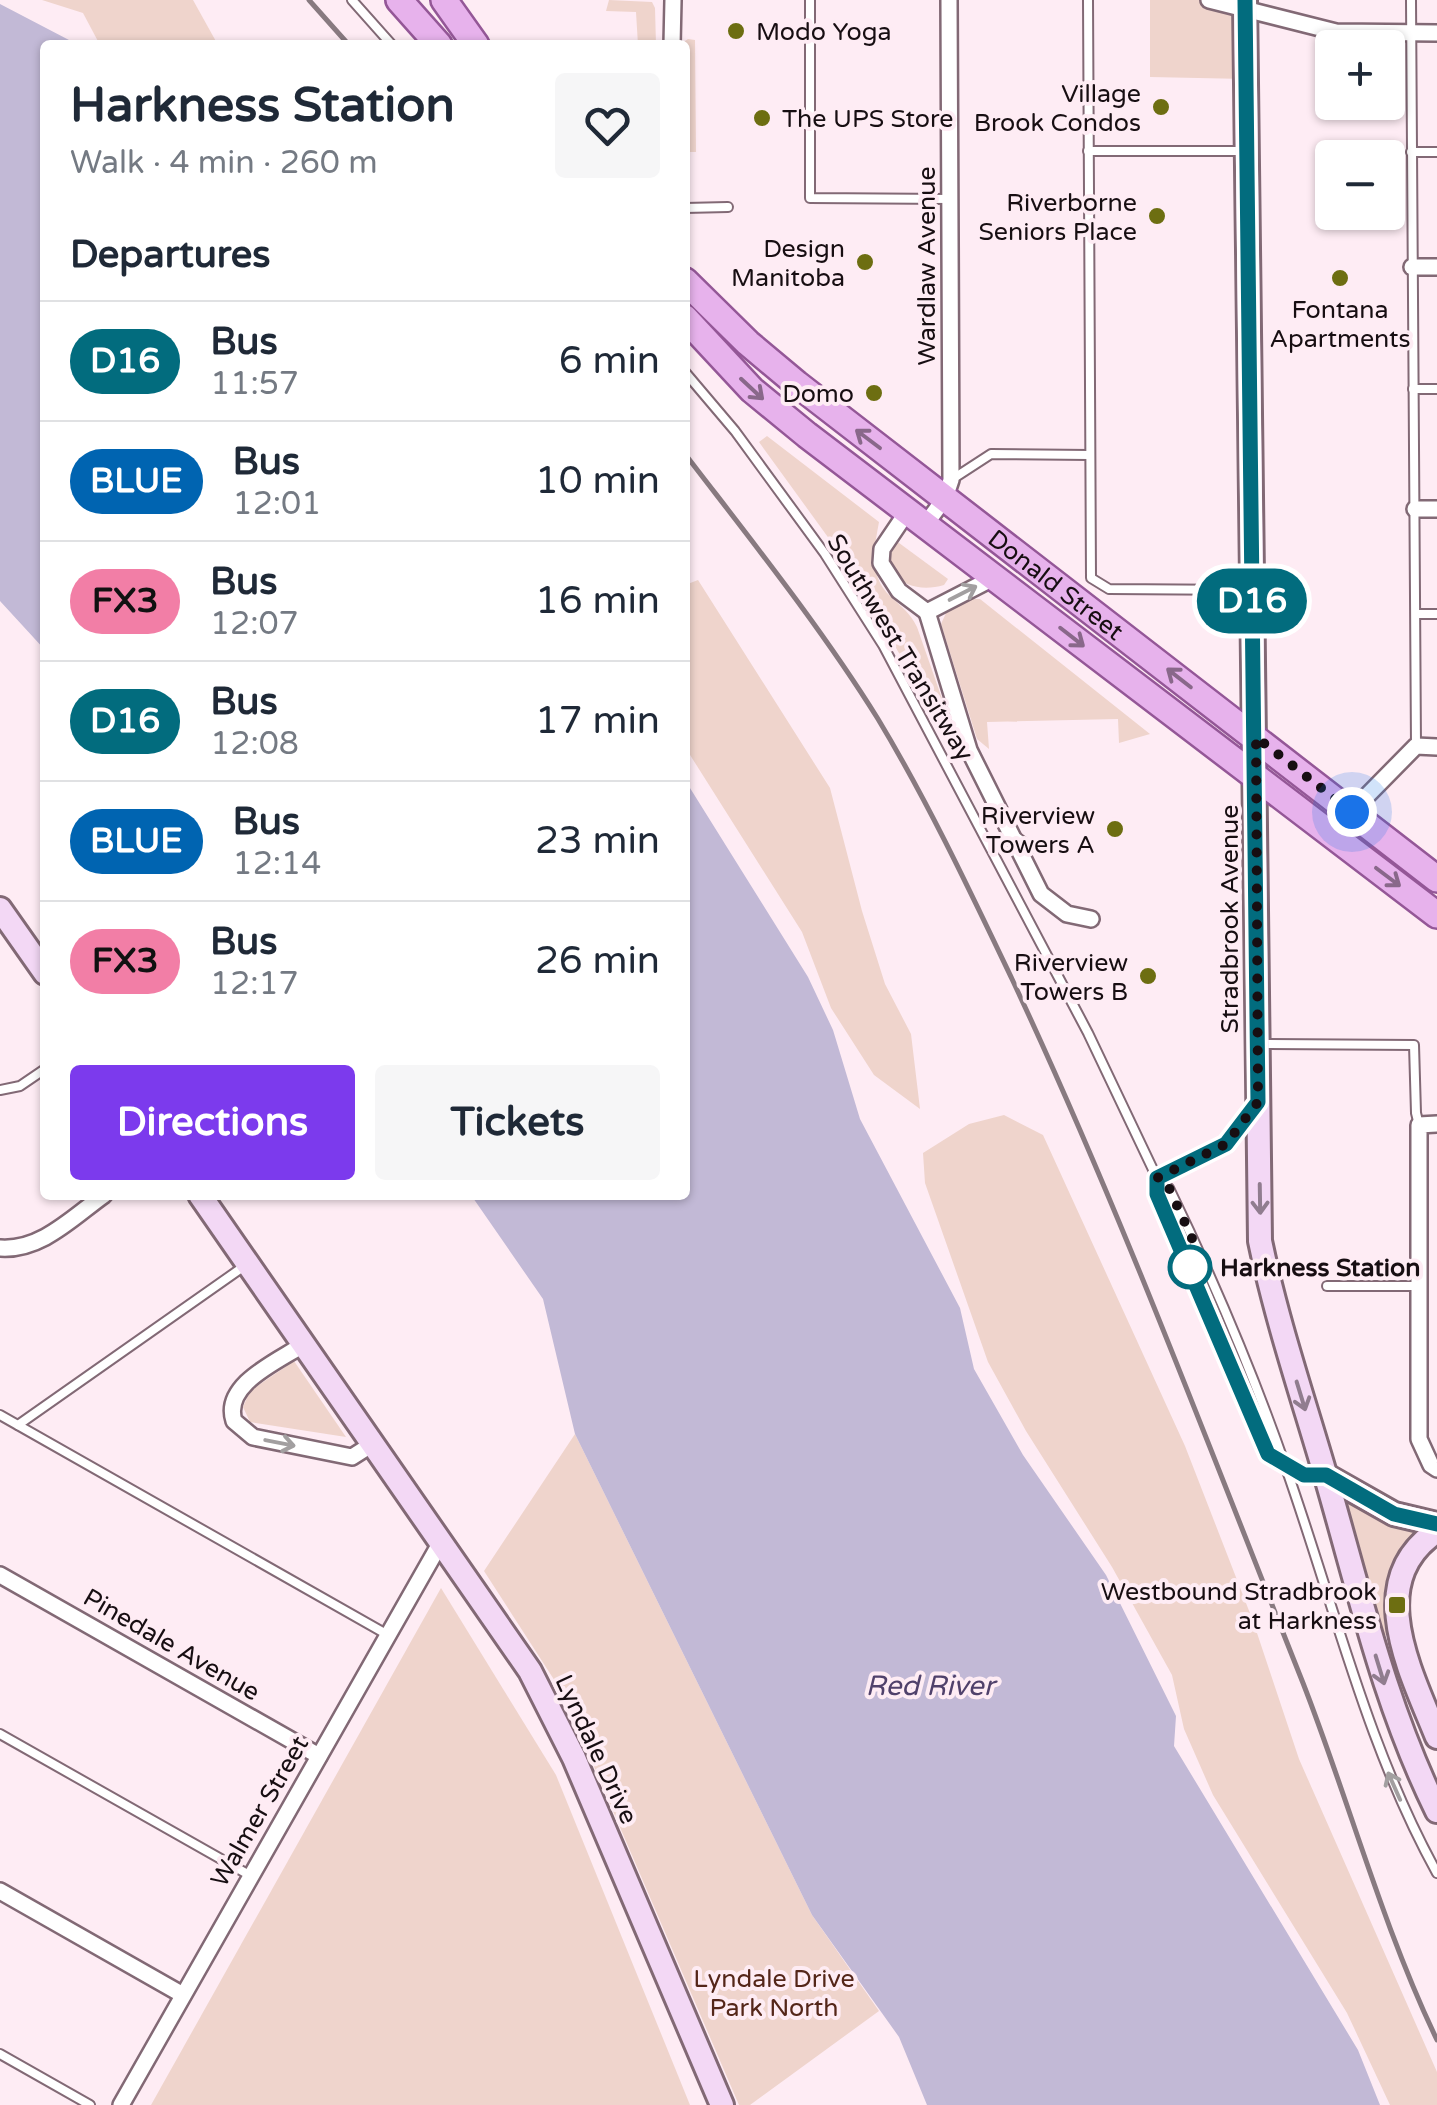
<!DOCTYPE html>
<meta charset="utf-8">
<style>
:root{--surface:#fff;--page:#f6f6f7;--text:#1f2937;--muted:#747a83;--line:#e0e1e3;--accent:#7c3aed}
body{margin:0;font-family:"Varela Round",sans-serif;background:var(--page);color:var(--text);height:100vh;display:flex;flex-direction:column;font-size:38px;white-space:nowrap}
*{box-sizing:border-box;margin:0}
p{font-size:32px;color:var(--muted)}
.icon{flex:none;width:55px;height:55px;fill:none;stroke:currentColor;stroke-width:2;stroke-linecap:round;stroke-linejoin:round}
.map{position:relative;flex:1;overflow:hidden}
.side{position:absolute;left:40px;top:40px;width:650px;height:1160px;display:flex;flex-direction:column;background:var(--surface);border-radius:10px;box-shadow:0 2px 8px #0004}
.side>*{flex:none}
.badge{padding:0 20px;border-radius:32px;font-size:35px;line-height:65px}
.fabs{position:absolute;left:1315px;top:30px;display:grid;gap:20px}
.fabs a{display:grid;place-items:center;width:90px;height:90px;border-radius:10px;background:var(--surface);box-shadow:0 2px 8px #0004;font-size:50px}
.you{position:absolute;width:50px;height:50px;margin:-25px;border:8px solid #fff;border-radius:50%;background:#1a73e8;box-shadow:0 0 0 15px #1a73e833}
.map>.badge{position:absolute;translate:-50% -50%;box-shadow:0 0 0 5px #fff}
h2{padding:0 30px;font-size:38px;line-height:90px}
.round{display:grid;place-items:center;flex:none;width:105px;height:105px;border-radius:10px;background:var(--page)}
.overview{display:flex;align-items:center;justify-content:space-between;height:170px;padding:0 30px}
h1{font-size:48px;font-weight:700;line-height:75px}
.button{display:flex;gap:20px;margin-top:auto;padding:20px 30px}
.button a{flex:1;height:115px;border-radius:10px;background:var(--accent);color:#fff;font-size:40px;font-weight:700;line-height:115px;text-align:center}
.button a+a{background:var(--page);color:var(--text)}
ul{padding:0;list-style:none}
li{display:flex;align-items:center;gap:30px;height:120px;padding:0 30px;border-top:2px solid var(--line)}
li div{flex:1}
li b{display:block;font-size:38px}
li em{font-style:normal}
li .badge{min-width:110px;font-weight:700;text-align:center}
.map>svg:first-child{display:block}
.green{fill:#efd4cc}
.water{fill:#c2b9d6}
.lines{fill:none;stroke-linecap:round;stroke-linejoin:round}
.lane-casing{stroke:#826975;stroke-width:12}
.street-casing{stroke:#826975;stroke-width:20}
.secondary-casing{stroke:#826975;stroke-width:28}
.primary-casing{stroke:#945797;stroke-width:30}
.lane{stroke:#fff;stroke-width:8}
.street{stroke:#fff;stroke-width:15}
.secondary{stroke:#f3d8f5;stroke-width:22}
.primary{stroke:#e7b2ec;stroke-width:25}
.rail{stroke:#887a80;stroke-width:5}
.oneway{stroke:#89688a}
.oneway2{stroke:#a29fa0}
.oneway3{stroke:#907d8f}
.line-casing{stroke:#fff;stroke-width:22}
.line{stroke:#026c7e;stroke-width:15}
.walk{stroke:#170e12;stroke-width:10;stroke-dasharray:0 18}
.poi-dot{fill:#6d6e11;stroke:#feecf4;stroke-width:4}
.stop-dot{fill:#fff;stroke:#026c7e;stroke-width:5}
.labels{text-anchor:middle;stroke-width:8;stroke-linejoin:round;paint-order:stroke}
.poi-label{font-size:25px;fill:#170e12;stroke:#feecf4;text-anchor:end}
.street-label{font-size:25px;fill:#170e12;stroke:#feecf4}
.stop-label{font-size:25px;font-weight:bold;fill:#170e12;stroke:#feecf4;text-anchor:start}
.park-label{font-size:25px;fill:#542619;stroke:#feecf4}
.water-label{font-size:28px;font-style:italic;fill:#50416b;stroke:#feecf4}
</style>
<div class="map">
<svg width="1437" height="2105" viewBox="0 0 1437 2105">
<rect width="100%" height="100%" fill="#feecf4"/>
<!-- green -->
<g class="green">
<polygon points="42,0 193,0 218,45 100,45 83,13"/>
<polygon points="609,0 652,2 655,8 656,45 638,45 636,12 606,11"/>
<polygon points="1150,0 1209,0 1245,10 1246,79 1150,77"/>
<polygon points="688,39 695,40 696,152 685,152 685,45 679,45"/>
<path d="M767,436L879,522C874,549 868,576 891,597C902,607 910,613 917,627L954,733L948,739L851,569L759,442Z"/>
<path d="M895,540L948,579L944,585C910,595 877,576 895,540Z"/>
<polygon points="698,580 830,788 862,911 885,984 911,1034 920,1109 874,1075 831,1008 802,932 685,747 685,585"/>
<polygon points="970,599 980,599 1150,734 1119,743 1118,719 987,722 989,749 977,739 941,624 946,613"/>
<polygon points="1004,1115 1043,1135 1185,1446 1253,1621 1299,1759 1437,2072 1437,2105 1390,2105 1347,2013 1213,1795 1184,1729 1172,1675 1112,1567 1026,1431 988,1362 925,1183 923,1153 969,1124"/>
<polygon points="294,1361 346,1437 250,1422 243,1407 250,1391"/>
<polygon points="575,1434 812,1915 879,2011 750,2105 739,2105 562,1692 484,1571"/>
<polygon points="1325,1475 1437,1524 1419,1545 1400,1635 1370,1635"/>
<polygon points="441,1588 556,1775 690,2105 151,2105"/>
</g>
<!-- water -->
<g class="water">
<polygon points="0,4 69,40 73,45 45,45 45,650 0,601"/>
<polygon points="685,780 808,977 833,1030 860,1119 960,1308 974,1369 1023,1455 1106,1575 1176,1716 1174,1746 1358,2050 1380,2105 927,2105 899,2037 812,1915 575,1434 543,1299 471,1195 685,1195"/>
</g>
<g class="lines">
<!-- lane casing -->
<g class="lane-casing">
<g id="lane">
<polyline points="352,0 392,45"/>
<polyline points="810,0 810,198 951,199"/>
<polyline points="1088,0 1091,578 1109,589 1251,590"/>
<polyline points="1411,0 1416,746"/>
<polyline points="1088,151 1242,151"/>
<polyline points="1411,152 1437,152"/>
<polyline points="685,208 728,207"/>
<path d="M685,372L735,431L825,554L883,645L1088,1033L1157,1178L1169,1188C1213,1279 1253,1373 1286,1468C1334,1604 1367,1747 1437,1873"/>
<polyline points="1413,389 1437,389"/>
<polyline points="951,480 991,454 1089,455"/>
<polyline points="1416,614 1437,614"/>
<polyline points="1018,838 1031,848"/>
<polyline points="1259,1044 1414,1045 1416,1113 1419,1125"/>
<polyline points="0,1090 20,1086 45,1069"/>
<polyline points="1157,1178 1157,1194 1268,1454 1305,1475 1324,1475"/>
<polyline points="1157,1178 1226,1144 1252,1109"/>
<polyline points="1327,1286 1420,1286"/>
<polyline points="0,1415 388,1635"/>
<polyline points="18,1425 243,1267"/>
<polyline points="0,1734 251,1876"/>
<polyline points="0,2054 90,2105"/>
</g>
</g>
<!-- street casing -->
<g class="street-casing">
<g id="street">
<polyline points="1209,0 1336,32 1437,33"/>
<polyline points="672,45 673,0"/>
<polyline points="1412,267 1437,267"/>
<polyline points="1415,509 1437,509"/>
<polyline points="907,512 882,549 881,563 899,591 927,612 995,577"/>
<polyline points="925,525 945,498 951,480 949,0"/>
<polyline points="927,612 969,750 1041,894 1067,914 1091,919"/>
<polyline points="1352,811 1416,746 1437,747"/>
<polyline points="1437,1124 1419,1125 1419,1439 1431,1465 1437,1469"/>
<path d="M0,1248C41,1251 73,1217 104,1195"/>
<path d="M304,1344C279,1361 222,1384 234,1421L253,1437L352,1457L374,1443"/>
<polyline points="0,1575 319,1756"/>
<polyline points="0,1891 183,1995"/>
<polyline points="121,2105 441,1542"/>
</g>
</g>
<!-- secondary casing -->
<g class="secondary-casing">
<g id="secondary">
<path d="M1245,0L1260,1241C1277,1322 1303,1398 1326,1477C1359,1590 1384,1704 1437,1811"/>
<polyline points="0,909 45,973"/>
<polyline points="200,1195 530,1671 574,1758 722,2105"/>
<polyline points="1325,1475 1394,1514 1437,1524"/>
<path d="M1437,1531C1362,1581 1411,1672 1437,1737"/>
</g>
</g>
<!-- primary casing -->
<g class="primary-casing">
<g id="primary">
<polyline points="399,0 439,45"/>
<polyline points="444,0 476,45"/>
<path id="s1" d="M685,281L748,343L797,384L1437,879"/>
<polyline points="685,318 752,390 807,435 1437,915"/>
</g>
</g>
<!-- lane -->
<use href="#lane" class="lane"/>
<!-- street -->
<use href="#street" class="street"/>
<!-- secondary -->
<use href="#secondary" class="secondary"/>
<!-- primary -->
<use href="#primary" class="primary"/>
<!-- rail -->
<g class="rail">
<polyline points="309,0 349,45"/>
<path d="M685,454C751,540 820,626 878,719C928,802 970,891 1012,979C1120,1209 1209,1447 1303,1683C1349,1801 1382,1925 1437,2040"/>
</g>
</g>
<!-- one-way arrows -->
<defs><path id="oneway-shaft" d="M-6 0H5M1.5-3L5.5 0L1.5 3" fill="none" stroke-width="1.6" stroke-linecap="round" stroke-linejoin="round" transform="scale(2.5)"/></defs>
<g class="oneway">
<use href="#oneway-shaft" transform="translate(752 389) rotate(43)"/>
<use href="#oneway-shaft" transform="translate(868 439) rotate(-143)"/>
<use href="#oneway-shaft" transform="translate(1072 637) rotate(38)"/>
<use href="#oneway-shaft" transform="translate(1179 678) rotate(-142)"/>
<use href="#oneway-shaft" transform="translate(1388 877) rotate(37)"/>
</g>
<g class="oneway2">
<use href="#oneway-shaft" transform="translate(963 593) rotate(-27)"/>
<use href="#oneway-shaft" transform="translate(280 1443) rotate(11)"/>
<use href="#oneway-shaft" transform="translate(1394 1786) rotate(-114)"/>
</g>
<g class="oneway3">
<use href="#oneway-shaft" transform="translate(1260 1199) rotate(89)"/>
<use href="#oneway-shaft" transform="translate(1301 1396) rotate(73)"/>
<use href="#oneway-shaft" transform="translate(1380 1670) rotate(73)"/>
</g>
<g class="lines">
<!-- line casing -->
<g class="line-casing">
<path id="line" d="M1245,0C1248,367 1255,734 1258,1102L1226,1144L1157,1178V1194L1268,1454L1304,1475H1326L1394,1514L1437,1524"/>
</g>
<!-- line -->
<use href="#line" class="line"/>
<!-- walk -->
<polyline class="walk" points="1190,1267 1201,1258 1169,1188 1157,1178 1226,1144 1258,1102 1256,737 1352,812"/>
</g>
<!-- markers -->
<g class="poi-dot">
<circle cx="736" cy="31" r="10"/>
<circle cx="1161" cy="107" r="10"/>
<circle cx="762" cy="118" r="10"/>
<circle cx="1157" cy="216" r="10"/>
<circle cx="865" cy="262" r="10"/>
<circle cx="1340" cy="278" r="10"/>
<circle cx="874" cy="393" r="10"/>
<circle cx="1115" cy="829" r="10"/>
<circle cx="1148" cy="976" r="10"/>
<rect x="1387" y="1595" width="20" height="20" rx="5"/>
</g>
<circle class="stop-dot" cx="1190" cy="1267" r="20"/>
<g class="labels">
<!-- poi labels -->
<g class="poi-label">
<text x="756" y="40" text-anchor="start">Modo Yoga</text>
<text x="1141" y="102">Village<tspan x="1141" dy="29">Brook Condos</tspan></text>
<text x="782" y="127" text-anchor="start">The UPS Store</text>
<text x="1137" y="211">Riverborne<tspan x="1137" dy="29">Seniors Place</tspan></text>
<text x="845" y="257">Design<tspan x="845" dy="29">Manitoba</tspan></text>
<text x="1340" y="318" text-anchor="middle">Fontana<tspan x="1340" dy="29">Apartments</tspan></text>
<text x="854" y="402">Domo</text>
<text x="1095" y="824">Riverview<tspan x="1095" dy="29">Towers A</tspan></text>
<text x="1128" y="971">Riverview<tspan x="1128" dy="29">Towers B</tspan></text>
<text x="1377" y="1600">Westbound Stradbrook<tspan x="1377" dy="29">at Harkness</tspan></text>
</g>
<!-- street labels -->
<g class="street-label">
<text transform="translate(926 266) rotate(-90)" y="9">Wardlaw Avenue</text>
<text dy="9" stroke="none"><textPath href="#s1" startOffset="480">Donald Street</textPath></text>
<text transform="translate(901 647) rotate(59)" y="9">Southwest Transitway</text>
<text transform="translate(1229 919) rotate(-90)" y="9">Stradbrook Avenue</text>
<text transform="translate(172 1644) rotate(30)" y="9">Pinedale Avenue</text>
<text transform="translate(597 1749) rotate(65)" y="9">Lyndale Drive</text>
<text transform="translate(259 1811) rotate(-60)" y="9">Walmer Street</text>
</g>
<!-- stop labels -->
<g class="stop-label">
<text x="1220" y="1276">Harkness Station</text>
</g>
<!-- park labels -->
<g class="park-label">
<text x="774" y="1987">Lyndale Drive<tspan x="774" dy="29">Park North</tspan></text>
</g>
<!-- water labels -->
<g class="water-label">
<text x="930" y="1695">Red River</text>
</g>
</g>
</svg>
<div class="fabs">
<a>+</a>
<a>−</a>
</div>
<div class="you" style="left:1352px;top:812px"></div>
<b class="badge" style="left:1252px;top:601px;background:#026c7e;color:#fff">D16</b>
<section class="side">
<div class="overview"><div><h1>Harkness Station</h1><p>Walk · 4 min · 260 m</p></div><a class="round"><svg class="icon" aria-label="heart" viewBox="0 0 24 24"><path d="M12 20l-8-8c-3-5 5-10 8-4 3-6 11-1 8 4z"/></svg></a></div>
<h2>Departures</h2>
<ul>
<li><span class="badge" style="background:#026c7e;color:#fff">D16</span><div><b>Bus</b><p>11:57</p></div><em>6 min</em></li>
<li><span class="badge" style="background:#0064b1;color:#fff">BLUE</span><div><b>Bus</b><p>12:01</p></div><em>10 min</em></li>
<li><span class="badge" style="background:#f27ea6;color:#111">FX3</span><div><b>Bus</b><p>12:07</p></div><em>16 min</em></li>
<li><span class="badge" style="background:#026c7e;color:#fff">D16</span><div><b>Bus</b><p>12:08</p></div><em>17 min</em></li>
<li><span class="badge" style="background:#0064b1;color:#fff">BLUE</span><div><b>Bus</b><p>12:14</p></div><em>23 min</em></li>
<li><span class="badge" style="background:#f27ea6;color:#111">FX3</span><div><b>Bus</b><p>12:17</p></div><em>26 min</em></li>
</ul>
<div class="button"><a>Directions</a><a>Tickets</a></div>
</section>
</div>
